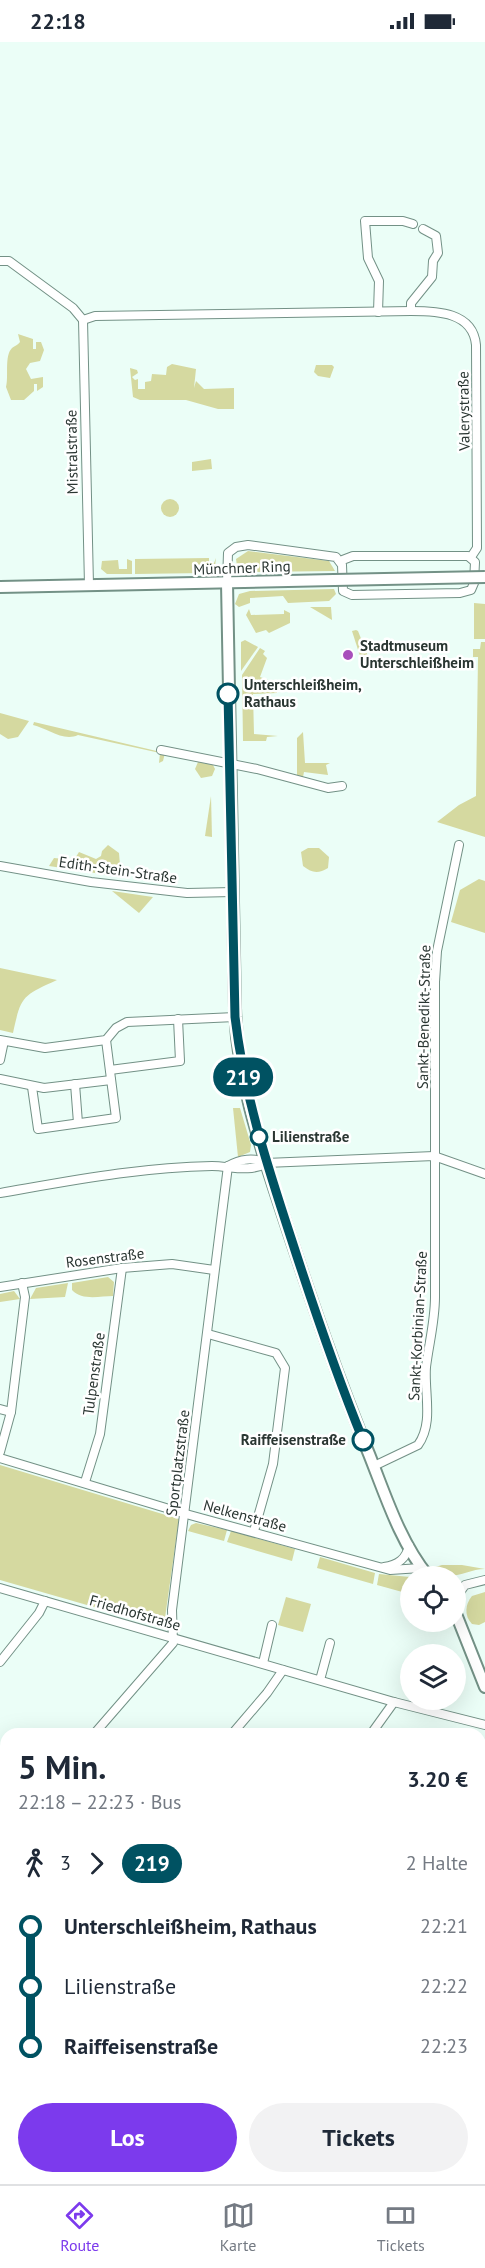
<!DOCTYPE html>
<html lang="de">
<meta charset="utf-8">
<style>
:root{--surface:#fff;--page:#f2f2f3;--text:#1f2937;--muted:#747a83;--line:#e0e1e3;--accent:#7c3aed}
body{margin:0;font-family:"PT Sans",sans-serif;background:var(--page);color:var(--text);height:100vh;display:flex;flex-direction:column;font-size:22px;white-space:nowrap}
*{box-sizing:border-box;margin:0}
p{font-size:20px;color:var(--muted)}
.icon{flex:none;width:33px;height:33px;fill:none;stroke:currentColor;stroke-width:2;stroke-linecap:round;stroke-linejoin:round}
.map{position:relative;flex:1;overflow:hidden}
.sheet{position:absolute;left:0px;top:1686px;width:486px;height:456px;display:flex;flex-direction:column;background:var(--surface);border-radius:18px 18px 0 0;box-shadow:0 6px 24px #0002}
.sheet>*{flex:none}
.badge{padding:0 12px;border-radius:20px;font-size:21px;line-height:39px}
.controls{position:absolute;left:400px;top:1524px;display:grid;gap:12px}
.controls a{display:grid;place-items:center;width:66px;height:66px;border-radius:50%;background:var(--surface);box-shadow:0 6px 24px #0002;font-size:30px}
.map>.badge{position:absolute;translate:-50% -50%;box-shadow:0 0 0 3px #fff}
.legs{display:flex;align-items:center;gap:9px;height:66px;padding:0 18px;font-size:20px}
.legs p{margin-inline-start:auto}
.summary{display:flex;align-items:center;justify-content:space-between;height:102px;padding:0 18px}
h1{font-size:33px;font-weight:800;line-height:45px}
.cta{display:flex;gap:12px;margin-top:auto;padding:12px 18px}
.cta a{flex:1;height:69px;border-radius:36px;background:var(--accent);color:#fff;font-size:24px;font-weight:800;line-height:69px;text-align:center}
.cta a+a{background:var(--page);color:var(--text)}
ul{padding:0 18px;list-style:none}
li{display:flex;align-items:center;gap:21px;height:60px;font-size:22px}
li i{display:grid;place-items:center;width:9px;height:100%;margin:0 8px;background:currentColor}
li i::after{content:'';width:15px;height:15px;margin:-8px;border:4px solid;border-radius:50%;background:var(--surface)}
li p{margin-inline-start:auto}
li:first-child i{background:linear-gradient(#0000 50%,currentColor 0)}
li:last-child i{background:linear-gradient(currentColor 50%,#0000 0)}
.status{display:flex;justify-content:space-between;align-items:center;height:42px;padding:0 30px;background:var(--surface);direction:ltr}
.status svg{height:16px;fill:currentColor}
.menu{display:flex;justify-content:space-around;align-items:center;height:84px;border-top:2px solid var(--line);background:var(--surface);font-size:16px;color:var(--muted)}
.menu a{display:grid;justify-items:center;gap:3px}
.menu .selected{color:var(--accent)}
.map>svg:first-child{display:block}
.green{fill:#d5d9a0}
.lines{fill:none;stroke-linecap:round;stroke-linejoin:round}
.street-casing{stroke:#739186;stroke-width:10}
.secondary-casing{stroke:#739186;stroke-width:14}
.street{stroke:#fff;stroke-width:8}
.secondary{stroke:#fff;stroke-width:10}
.secondary-bridge-casing{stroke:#739186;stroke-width:14;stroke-linecap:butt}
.secondary-bridge{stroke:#fff;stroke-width:10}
.line-1-casing{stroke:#fff;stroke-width:14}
.line-1{stroke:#005262;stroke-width:9}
.poi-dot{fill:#a84fbb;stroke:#fff;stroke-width:2}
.stop-1-dot{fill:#fff;stroke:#005262;stroke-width:3}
.labels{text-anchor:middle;stroke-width:5;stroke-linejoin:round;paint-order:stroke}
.street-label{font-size:15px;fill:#2a3632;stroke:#fff}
.poi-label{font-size:15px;font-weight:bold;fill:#2a3632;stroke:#fff;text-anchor:start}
.stop-label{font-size:15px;font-weight:bold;fill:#2a3632;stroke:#fff;text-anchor:start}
</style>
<div class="status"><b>22:18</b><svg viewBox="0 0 49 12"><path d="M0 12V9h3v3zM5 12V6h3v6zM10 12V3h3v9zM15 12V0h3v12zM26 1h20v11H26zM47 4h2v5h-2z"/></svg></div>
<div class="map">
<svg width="485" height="2142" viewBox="0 0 485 2142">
<rect width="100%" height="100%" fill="#ebfef7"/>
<!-- green -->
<g class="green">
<path d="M18,292L33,297V307H36V300H41L44,308L40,319L30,321L26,327L31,337L43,335V345L37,349V342H34V349L24,358H11L6,345C9,335 4,314 12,306C14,304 18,303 20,300Z"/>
<polygon points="172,322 196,327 194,346 196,339 204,347 234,346 234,367 218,367 186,358 140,358 133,355 130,326 137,328 138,331 132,335 135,338 138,337 138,347 145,347 145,340 151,339 152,332 166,333 167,325"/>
<polygon points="316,323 332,323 334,325 330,336 318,334 314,330"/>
<polygon points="211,417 212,427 192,429 192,420"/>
<circle cx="170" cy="466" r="9"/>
<polygon points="248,509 329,519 335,529 245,530 237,524 236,517"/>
<polygon points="209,516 209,521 214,521 216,516 215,524 206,531 135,532 135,517"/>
<polygon points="127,517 132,519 132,532 107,532 101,527 102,519 118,518 119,527 127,527"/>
<polygon points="334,547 336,552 329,559 288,561 283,554 250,556 250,561 239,565 235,562 239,552 250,549"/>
<polygon points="474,561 485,562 485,597 474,597"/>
<polygon points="310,565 331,565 332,578"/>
<polygon points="249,567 251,573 284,572 284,568 290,571 290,581 269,591 266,588 256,591 246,573"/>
<polygon points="356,588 358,589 371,622 365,621 360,614 352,589"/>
<polygon points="245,598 258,605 241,629 241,600"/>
<polygon points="481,600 485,600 485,795 437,780 459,763 476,754 478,615 473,615 473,607 480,607"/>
<polygon points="260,606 265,609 263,612 267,616 260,635 276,641 277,651 253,652 254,692 278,694 267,695 266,699 243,699 242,633"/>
<polygon points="0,671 29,679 18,695 8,697 0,692"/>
<path d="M34,680L165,711L163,719L159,721L160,711L78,693C63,700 47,686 33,683Z"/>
<polygon points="303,690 305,721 330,721 326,723 328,733 304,730 303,735 297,733 297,696"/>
<polygon points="198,720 213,723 215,727 212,734 201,736 195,727"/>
<polygon points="211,754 212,795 205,794"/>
<polygon points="108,803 119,811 121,835 49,824 54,816 74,818 79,810 96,817 101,814 102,809"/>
<path d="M308,806H319L329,815L328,826C318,832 312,831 303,824L301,810Z"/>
<polygon points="479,837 485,839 485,891 451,880 460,848"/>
<polygon points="112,849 153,855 139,871"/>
<path d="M0,926L57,938C22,954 21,954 13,991L0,988Z"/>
<polygon points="233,1066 240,1066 251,1103 250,1110 238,1115"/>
<path d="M108,1235L114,1240L113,1254C100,1254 82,1259 72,1248V1241Z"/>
<polygon points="68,1241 65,1255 30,1257 36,1246"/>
<polygon points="14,1249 20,1257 0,1260 0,1252"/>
<polygon points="0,1423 179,1477 164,1583 160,1584 0,1538"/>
<polygon points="196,1481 227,1488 224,1499 188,1489 191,1483"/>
<polygon points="231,1489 295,1507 292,1519 227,1500"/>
<polygon points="320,1515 375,1531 373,1542 317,1526"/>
<path d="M442,1523H462L485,1527C465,1527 450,1543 432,1526Z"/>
<polygon points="379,1532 410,1535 406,1551 377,1543"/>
<path d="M485,1550V1580L479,1583L472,1582C464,1574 465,1562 472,1554Z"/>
<polygon points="286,1555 311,1562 303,1590 278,1583"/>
<polygon points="485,2088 483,2142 472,2142 474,2136 480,2136 480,2110"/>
</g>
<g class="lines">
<!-- street casing -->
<g class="street-casing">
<g id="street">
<polyline points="0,219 9,219 73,266 83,278"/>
<polyline points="411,269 411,261 432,235 433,219 438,211 436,194 423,187"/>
<polyline points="378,270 379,239 368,216 365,179 403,179 413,182"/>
<path d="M83,278L95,274L411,269C437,269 473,270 476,303L477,506L471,515"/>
<polyline points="83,278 89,543"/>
<polyline points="227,541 228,511 236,505 248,503 336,515 342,523 343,549 352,553 460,551 471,548 474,541 475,520 468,514 353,514 340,519"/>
<polyline points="161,708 257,727 328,746 342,744"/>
<polyline points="0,824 91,840 187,851 233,850"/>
<polyline points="0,998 45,1006 106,998 116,986 127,980 235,975"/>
<polyline points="0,1018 4,999"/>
<polyline points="110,1028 180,1019 178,977"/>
<polyline points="0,1037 44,1046 111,1038"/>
<polyline points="75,1042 78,1081"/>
<polyline points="32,1045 38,1087 116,1076 106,998"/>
<path d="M228,1124C240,1117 254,1115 266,1121L434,1114L485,1132"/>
<path d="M0,1151C70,1139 141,1125 212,1124C230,1124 250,1131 266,1121"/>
<polyline points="0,1245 122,1226 172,1222 214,1228"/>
<polyline points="208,1292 276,1311 285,1326 273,1422 254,1489"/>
<polyline points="0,1367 11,1370"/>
<polyline points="0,1410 11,1370 25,1255 22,1241"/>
<polyline points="0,1416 186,1472 390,1528 421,1526"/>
<path d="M374,1424L418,1403C434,1381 424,1351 426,1325C429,1301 435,1279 435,1255V940L437,909L459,803"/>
<polyline points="85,1440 100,1392 122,1226"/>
<path d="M384,1525C398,1523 406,1517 409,1504"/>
<polyline points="0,1546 394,1660 485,1683"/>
<polyline points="456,1556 465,1543 485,1538"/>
<polyline points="0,1620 39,1571 45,1559"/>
<polyline points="263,1621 272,1583"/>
<polyline points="320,1638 330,1601"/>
<polyline points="94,1692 173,1601 172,1568 228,1124"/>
<polyline points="232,1692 267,1651 283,1628"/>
<polyline points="371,1692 394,1660"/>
<polyline points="0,1800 6,1793"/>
<polyline points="0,1904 6,1906"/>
<polyline points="0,1964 6,1956"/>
<polyline points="257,2136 271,2142"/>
<polyline points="6,2142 10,2136"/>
<polyline points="400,2142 402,2136"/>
</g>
</g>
<!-- secondary casing -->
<g class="secondary-casing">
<g id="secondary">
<path d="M227,541L235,966C237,1040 263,1112 286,1182C312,1260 338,1337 369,1412C385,1452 400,1500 428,1534"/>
<polyline points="0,545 334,538"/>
<polyline points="456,1572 485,1645"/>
<polyline points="480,1728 485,1719"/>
<polyline points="135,2142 138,2136"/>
</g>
</g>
<!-- street -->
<use href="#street" class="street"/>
<!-- secondary -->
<use href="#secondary" class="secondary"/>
<!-- secondary-bridge casing -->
<g class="secondary-bridge-casing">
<polyline id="secondary-bridge" points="334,538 485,535"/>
</g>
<!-- secondary-bridge -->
<use href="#secondary-bridge" class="secondary-bridge"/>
</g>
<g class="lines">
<!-- line-1 casing -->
<g class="line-1-casing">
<path id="line-1" d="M228,652L235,975C244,1052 267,1123 291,1196C313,1264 336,1332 363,1398"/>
</g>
<!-- line-1 -->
<use href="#line-1" class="line-1"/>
</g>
<!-- markers -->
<circle class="poi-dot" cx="348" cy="613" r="6"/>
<g class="stop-1-dot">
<circle cx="228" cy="652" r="10"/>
<circle cx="259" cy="1095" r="8"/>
<circle cx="363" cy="1398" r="10"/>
</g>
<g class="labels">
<!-- street labels -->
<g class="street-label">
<text transform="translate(464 369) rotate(-91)" y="5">Valerystraße</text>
<text transform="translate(72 410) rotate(-91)" y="5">Mistralstraße</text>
<text transform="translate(242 526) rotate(-2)" y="5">Münchner Ring</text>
<text transform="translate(118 828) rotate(8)" y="5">Edith-Stein-Straße</text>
<text transform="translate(424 975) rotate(-89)" y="5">Sankt-Benedikt-Straße</text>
<text transform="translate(105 1216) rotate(-7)" y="5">Rosenstraße</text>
<text transform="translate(418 1284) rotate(-87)" y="5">Sankt-Korbinian-Straße</text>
<text transform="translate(94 1332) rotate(-82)" y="5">Tulpenstraße</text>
<text transform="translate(178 1421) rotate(-83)" y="5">Sportplatzstraße</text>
<text transform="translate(245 1474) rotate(15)" y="5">Nelkenstraße</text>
<text transform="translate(135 1571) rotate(16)" y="5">Friedhofstraße</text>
</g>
<!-- poi labels -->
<g class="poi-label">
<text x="360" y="609">Stadtmuseum<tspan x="360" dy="17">Unterschleißheim</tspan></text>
</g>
<!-- stop labels -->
<g class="stop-label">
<text x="244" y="648">Unterschleißheim,<tspan x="244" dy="17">Rathaus</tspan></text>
<text x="272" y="1100">Lilienstraße</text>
<text x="346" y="1403" text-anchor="end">Raiffeisenstraße</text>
</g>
</g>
</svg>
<div class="controls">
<a><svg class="icon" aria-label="locate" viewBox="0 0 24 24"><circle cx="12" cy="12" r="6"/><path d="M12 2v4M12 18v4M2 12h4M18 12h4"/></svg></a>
<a><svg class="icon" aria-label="layers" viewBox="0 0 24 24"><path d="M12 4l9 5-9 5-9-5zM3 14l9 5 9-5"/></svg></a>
</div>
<b class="badge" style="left:243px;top:1035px;background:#005262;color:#fff">219</b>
<section class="sheet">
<div class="summary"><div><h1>5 Min.</h1><p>22:18 – 22:23 · Bus</p></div><b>3.20 €</b></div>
<div class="legs"><svg class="icon" aria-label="walk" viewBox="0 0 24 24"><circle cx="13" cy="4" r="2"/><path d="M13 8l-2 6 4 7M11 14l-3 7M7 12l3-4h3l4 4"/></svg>3<svg class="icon" aria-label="forward" viewBox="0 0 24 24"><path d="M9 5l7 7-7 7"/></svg><b class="badge" style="background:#005262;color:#fff">219</b><p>2 Halte</p></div>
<ul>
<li><i style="color:#005262"></i><b>Unterschleißheim, Rathaus</b><p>22:21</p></li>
<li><i style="color:#005262"></i><span>Lilienstraße</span><p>22:22</p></li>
<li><i style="color:#005262"></i><b>Raiffeisenstraße</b><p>22:23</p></li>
</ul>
<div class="cta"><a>Los</a><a>Tickets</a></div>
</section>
</div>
<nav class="menu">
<a class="selected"><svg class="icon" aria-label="directions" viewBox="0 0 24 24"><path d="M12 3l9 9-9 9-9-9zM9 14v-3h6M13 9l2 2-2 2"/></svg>Route</a>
<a><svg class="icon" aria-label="map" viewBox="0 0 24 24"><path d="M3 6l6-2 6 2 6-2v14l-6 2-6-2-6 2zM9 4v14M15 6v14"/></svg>Karte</a>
<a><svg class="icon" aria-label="tickets" viewBox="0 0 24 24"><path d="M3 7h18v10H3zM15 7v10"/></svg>Tickets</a>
</nav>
